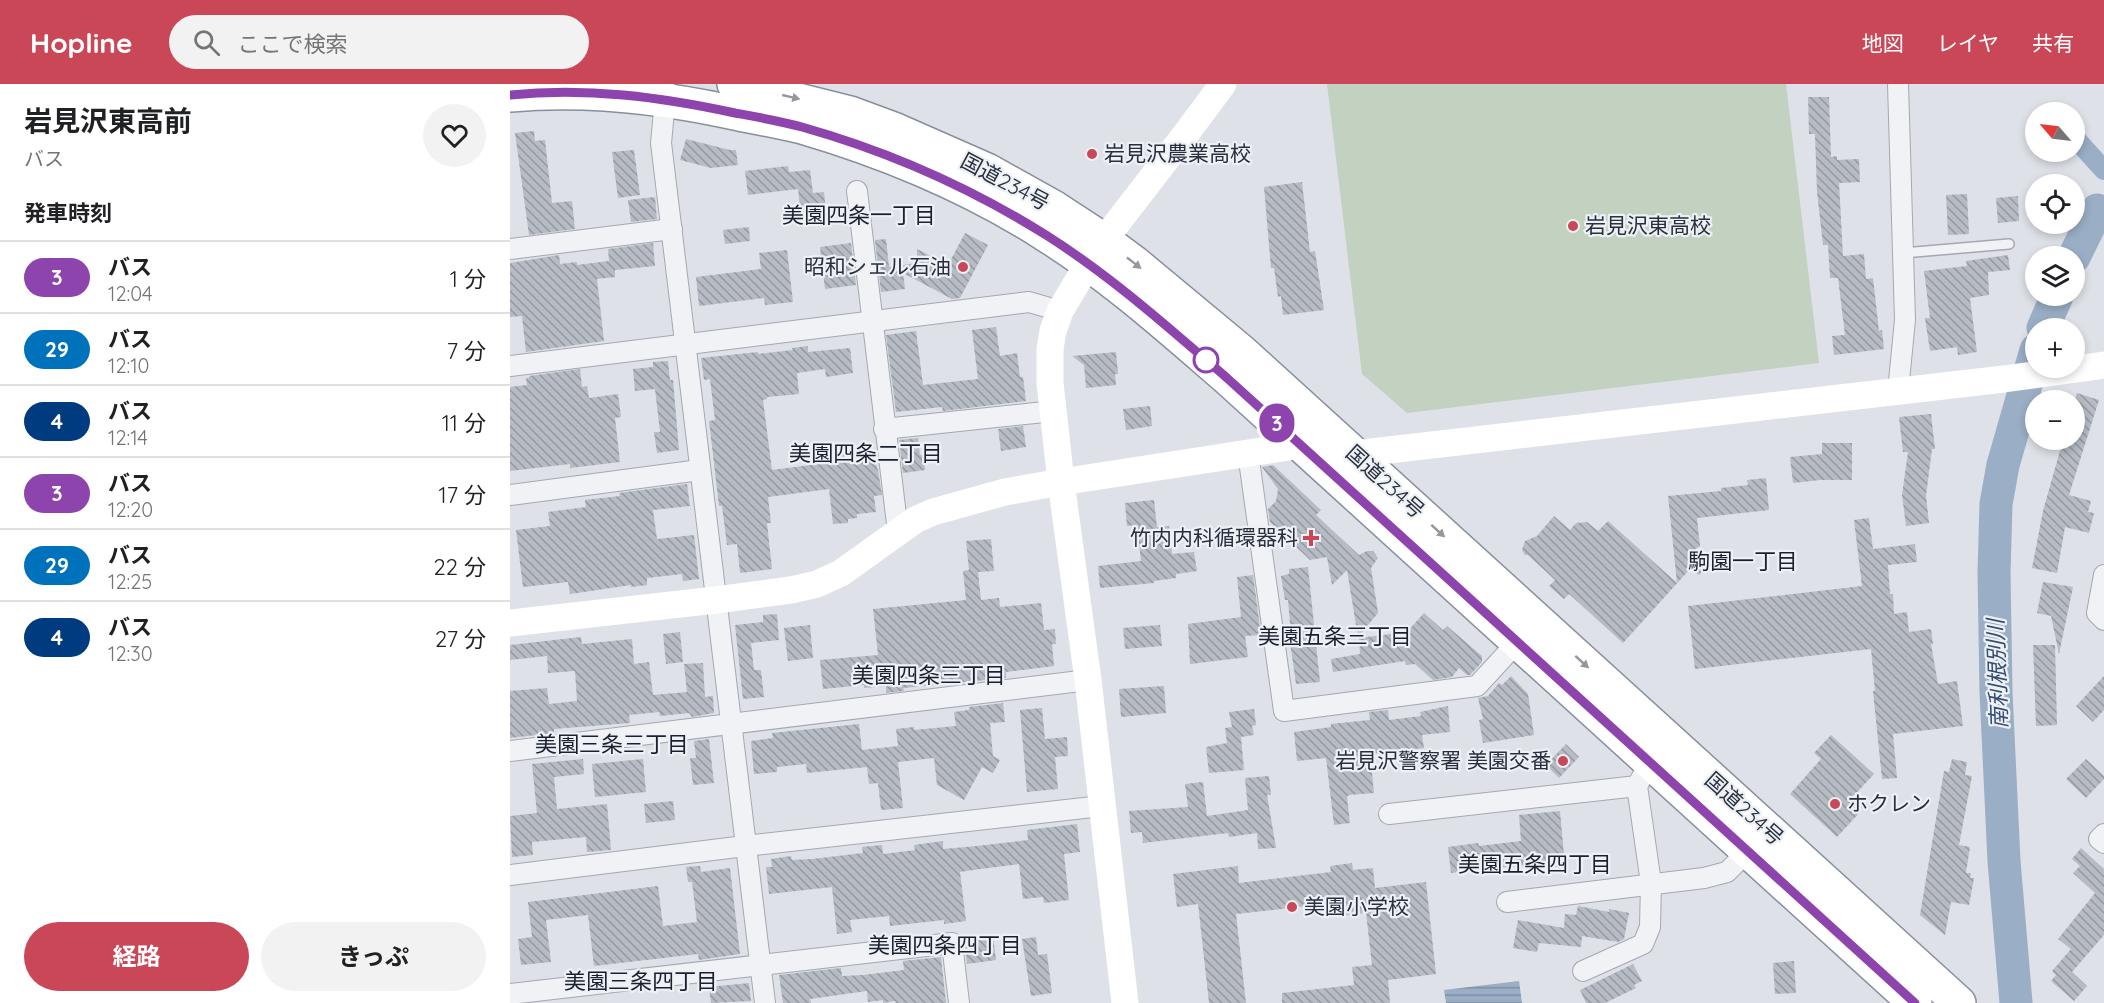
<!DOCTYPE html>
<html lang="ja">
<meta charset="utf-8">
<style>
:root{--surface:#fff;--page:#f2f2f2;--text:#202124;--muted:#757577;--line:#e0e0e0;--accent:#c94757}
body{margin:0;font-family:Quicksand,"Noto Sans JP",sans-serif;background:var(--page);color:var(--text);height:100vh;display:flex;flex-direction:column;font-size:22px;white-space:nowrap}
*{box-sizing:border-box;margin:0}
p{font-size:20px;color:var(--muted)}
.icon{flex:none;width:33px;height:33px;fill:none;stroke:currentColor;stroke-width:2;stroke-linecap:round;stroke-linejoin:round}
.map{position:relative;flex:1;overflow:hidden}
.panel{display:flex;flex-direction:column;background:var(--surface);width:510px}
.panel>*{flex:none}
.badge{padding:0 12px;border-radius:20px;font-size:21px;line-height:39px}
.needle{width:39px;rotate:298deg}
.controls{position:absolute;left:1515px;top:18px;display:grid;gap:12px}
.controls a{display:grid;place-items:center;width:60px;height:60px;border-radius:50%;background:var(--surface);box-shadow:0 3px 9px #0003;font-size:30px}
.map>.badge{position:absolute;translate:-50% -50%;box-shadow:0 0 0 3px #fff}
h2{padding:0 24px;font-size:22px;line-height:54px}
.round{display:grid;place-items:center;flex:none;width:63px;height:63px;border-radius:32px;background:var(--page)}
.overview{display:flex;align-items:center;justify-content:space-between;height:102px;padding:0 24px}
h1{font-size:28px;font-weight:700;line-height:45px}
.cta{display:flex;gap:12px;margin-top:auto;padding:12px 24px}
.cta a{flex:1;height:69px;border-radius:36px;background:var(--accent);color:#fff;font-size:24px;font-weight:700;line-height:69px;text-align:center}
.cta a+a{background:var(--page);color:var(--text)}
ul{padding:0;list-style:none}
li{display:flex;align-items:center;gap:18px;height:72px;padding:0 24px;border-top:2px solid var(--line)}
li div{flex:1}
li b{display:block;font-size:22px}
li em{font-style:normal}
li .badge{min-width:66px;font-weight:700;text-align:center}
header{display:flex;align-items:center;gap:36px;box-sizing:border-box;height:84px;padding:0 30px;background:var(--accent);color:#fff}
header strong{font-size:28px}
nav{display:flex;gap:33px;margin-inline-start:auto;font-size:21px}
.search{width:420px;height:54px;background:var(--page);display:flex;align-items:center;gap:15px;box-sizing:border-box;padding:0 21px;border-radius:33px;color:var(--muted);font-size:22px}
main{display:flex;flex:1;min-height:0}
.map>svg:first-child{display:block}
.pitch{fill:#c3d1c0}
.water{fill:url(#water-rules)}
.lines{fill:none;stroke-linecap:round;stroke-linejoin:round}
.canal{stroke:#9aaec6;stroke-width:20}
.river{stroke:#9aaec6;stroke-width:33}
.building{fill:url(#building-back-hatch)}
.lane-casing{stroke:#a4a8b1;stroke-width:12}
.street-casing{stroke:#a4a8b1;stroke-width:22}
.highway-casing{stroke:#868f9d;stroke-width:36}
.lane{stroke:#f1f2f6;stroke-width:9}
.street{stroke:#f1f2f6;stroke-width:20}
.secondary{stroke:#fff;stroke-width:27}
.highway{stroke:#fff;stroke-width:33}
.oneway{fill:#94979e}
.line-casing{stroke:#fff;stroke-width:14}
.line{stroke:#8e44ad;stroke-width:9}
.poi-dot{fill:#c94757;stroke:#edf0f5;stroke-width:2}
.stop-dot{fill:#fff;stroke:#8e44ad;stroke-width:3}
.labels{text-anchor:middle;stroke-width:4.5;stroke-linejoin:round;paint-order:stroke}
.poi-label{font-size:21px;fill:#282f3d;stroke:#edf0f5;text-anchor:start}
.street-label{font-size:21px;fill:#282f3d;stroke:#edf0f5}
.neighbourhood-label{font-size:22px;fill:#1a202e;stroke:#edf0f5}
.water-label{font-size:22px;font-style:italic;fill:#344d70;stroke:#edf0f5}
</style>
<header>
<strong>Hopline</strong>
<div class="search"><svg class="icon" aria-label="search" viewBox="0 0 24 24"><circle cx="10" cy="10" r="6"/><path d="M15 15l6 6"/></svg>ここで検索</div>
<nav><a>地図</a><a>レイヤ</a><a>共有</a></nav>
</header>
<main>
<section class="panel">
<div class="overview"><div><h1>岩見沢東高前</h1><p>バス</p></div><a class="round"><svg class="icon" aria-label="heart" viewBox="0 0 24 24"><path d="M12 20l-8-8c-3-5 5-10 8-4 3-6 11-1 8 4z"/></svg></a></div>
<h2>発車時刻</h2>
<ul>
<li><span class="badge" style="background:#8e44ad;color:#fff">3</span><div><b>バス</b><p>12:04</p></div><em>1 分</em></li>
<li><span class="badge" style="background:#0072bc;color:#fff">29</span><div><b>バス</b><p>12:10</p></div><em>7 分</em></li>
<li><span class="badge" style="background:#003b80;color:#fff">4</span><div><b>バス</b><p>12:14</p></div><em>11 分</em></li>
<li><span class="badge" style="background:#8e44ad;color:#fff">3</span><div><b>バス</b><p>12:20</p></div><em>17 分</em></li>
<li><span class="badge" style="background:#0072bc;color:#fff">29</span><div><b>バス</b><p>12:25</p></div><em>22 分</em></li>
<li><span class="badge" style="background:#003b80;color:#fff">4</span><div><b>バス</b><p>12:30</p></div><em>27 分</em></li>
</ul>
<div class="cta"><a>経路</a><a>きっぷ</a></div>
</section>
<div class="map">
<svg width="1594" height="919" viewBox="0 0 1594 919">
<defs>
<pattern id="water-rules" width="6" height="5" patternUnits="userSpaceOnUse" patternTransform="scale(1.5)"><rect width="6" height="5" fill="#9aaec6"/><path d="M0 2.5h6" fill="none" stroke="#7e8ea2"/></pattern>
<pattern id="building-back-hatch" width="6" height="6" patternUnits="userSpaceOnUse" patternTransform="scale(1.5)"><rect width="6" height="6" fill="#b6bbc4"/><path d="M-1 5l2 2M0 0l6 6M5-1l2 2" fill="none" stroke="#9498a0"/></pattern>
</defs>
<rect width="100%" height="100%" fill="#dee1e7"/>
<!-- pitch -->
<polygon class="pitch" points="817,0 1276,0 1309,279 897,329 852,290"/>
<!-- water -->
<polygon class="water" points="1009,897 1012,919 936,919 934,906"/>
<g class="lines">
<!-- canal -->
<polyline class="canal" points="1564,53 1594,86"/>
<!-- river -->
<g class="river">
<polyline points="1564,173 1587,126"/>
<polyline points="1533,244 1547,212"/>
<polyline points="1506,919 1494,777 1486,608 1484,489 1486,420 1493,381 1526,266"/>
</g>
</g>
<!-- building -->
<g class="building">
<polygon points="1298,13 1319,13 1321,73 1327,72 1327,76 1349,75 1350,98 1329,99 1333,172 1354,170 1356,195 1363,194 1369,247 1372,246 1374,265 1324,271 1322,252 1335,251 1328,194 1320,194 1318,161 1313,161 1307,108 1305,50 1299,50"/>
<polygon points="24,47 25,57 35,56 42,119 62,117 65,145 19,151 5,49"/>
<polygon points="176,55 220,66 226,66 228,81 201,84 170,76"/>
<polygon points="124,66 130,111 108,114 102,68"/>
<polygon points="278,82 279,88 300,86 303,109 314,108 317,138 292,141 288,105 238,111 235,87"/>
<polygon points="792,98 800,168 805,167 814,226 773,231 771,212 768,213 764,184 761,184 754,103"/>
<polygon points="1457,110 1459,150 1438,151 1436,111"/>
<polygon points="1508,112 1509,137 1488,139 1486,114"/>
<polygon points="145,113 147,135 121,138 118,116"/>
<polygon points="239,143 240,157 215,160 213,146"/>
<polygon points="455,149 478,161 450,214 442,215 393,189 395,205 371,208 365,156 376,155 379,183 407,179 407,165 438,181"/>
<polygon points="143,159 145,182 105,186 105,193 87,195 94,257 16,268 12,232 0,233 0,179 49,171 50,180 67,178 67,181 99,177 98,165"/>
<polygon points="341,159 346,201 315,205 310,163"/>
<polygon points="277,166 283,218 255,221 254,214 189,222 186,193 251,185 249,169"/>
<polygon points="1498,171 1500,186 1478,188 1479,211 1460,214 1467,268 1448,271 1447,263 1420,267 1415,234 1420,234 1414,187 1457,182 1456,177"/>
<polygon points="486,243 490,272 507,269 510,293 513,293 516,317 433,327 432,323 386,328 376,251 406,247 413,301 468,295 462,246"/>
<polygon points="298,262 298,268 340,264 343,289 316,293 315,285 287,289 289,310 257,313 257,315 253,316 262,386 324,378 322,373 326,371 325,363 344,361 344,364 357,358 368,386 372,411 364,412 366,428 347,430 347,434 338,435 338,439 323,440 319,405 258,413 261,439 257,439 262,485 230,489 227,460 217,461 212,422 209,422 199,337 205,336 200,295 194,296 191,274 248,268 248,270 283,266 282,264"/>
<polygon points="606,268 608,290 605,290 606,301 576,304 574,281 562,272"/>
<polygon points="158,277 160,296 163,296 169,366 147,369 144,348 150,348 145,305 125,307 123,285 143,283 143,278"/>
<polygon points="70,285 72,303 77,302 79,314 108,310 111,333 105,334 110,378 60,384 60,380 0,387 0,303 17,301 16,294 19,294 19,292"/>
<polygon points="1567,309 1589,316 1559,411 1581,417 1578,428 1584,429 1579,449 1555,443 1547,489 1522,484 1533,427 1553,356 1564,356 1564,319"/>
<polygon points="640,322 642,342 616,346 613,325"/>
<polygon points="1421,330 1425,365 1422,365 1416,412 1419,439 1396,442 1392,411 1398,368 1393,368 1389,333"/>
<polygon points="513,342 516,363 491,367 488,345"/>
<polygon points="408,354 410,371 414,371 415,386 393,389 389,356"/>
<polygon points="1312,359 1342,359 1342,396 1310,396 1283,399 1280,373 1312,370"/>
<polygon points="763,381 811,426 806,431 849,471 857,467 863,467 868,474 861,484 868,529 848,553 837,486 822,501 817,473 800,476 760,438 758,425 766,417 768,405 752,383"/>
<polygon points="1256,394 1259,426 1187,434 1190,462 1184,466 1198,480 1189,491 1180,485 1113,559 1059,510 1054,515 1039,502 1045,496 1018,471 1015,471 1012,466 1015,457 1027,452 1044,432 1060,446 1066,439 1077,438 1088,447 1098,437 1167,499 1158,412 1211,407 1211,404 1238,401 1237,396"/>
<polygon points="177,400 180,422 143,426 147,455 184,451 189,495 173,497 172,490 137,494 137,501 121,503 121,501 60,510 58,498 13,503 6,446 40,442 38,428 76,423 75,416 110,412 109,409"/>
<polygon points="644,416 647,443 659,442 662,470 684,468 687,487 666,490 666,494 644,497 644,499 590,504 588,482 631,477 627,441 617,442 615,419"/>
<polygon points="1359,434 1363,465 1405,460 1407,478 1378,481 1380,510 1383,510 1384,530 1397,528 1399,548 1421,545 1423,560 1421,560 1428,600 1447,597 1453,642 1383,650 1387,694 1372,695 1363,607 1365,607 1361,565 1185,585 1178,522 1352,502 1344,436"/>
<polygon points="481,455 484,487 468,488 471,516 489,514 490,523 531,519 534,546 545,545 546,560 542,560 544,582 496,588 496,594 393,604 394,607 376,609 376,602 354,604 354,601 313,605 310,576 368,571 363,525 456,516 453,487 459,486 456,457"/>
<polygon points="798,483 810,598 786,600 779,551 781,550 778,516 775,516 771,492 779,490 779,485"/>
<polygon points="743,491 751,551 735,552 738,573 680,580 678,540 731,533 727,493"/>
<polygon points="1533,498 1563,503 1549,570 1541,532 1527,529"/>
<polygon points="914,529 933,546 937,542 972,572 972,578 960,591 957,591 949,584 942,593 923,596 905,580 896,581 895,577 823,588 821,575 850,570 849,554 897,548"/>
<polygon points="267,530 269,556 241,559 244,586 251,586 254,613 233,615 225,541 253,538 253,531"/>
<polygon points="300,541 303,574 278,577 274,544"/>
<polygon points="650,541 652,562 615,565 613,544"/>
<polygon points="170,548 173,578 156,580 153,550"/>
<polygon points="71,553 72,560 122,555 124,580 139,578 143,611 177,608 174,580 193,579 195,613 203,612 204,629 182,633 179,629 150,632 149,628 119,631 120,639 44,645 44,649 0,654 0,607 37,604 39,620 67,617 65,587 38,589 37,572 0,576 0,561"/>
<polygon points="1523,561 1545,561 1547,641 1526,642"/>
<polygon points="1001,592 1018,610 1024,651 973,659 969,636 973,635 968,614 978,612 989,599 992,601"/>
<polygon points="1594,592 1594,626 1583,638 1566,622"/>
<polygon points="654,602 656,629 611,633 609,605"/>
<polygon points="493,619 495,638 480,639 483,672 490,676 483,689 472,683 454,716 427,701 424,674 388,678 393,724 371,726 368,699 359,700 357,683 297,689 296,680 267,683 267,688 244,690 241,657 263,654 262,649 349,640 352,666 388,662 386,645 404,643 404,646 446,642 444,628 459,626 459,623"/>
<polygon points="938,622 940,648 912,651 914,664 860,670 864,709 839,711 837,713 840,739 824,741 816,674 787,677 784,648 821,643 821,640 860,636 859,628 878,626 879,636 911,632 910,628"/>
<polygon points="532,624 535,655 557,653 558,672 545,673 548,705 517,708 510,626"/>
<polygon points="744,625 746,641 742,642 744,651 731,653 734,686 699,689 696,663 717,659 715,644 722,643 719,628"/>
<polygon points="1321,651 1364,690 1339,717 1351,727 1327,753 1280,710 1311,675 1304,669"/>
<polygon points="199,655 204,699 183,701 180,674 186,674 184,657"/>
<polygon points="1056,660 1069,673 1049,694 1036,681"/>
<polygon points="73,675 74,690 44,693 47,725 97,720 101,766 77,768 76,753 22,758 23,771 2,773 0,732 27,729 22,680"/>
<polygon points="133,675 136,708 85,713 82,680"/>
<polygon points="1442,675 1457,678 1455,691 1462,692 1449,761 1460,763 1456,789 1461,789 1460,794 1464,794 1459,821 1441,818 1435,851 1410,831 1434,687 1439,688"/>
<polygon points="1576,675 1594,692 1594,695 1576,714 1556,695"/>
<polygon points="759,692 761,711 757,711 766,764 748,765 747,749 719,753 718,749 633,759 632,748 621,749 619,727 678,723 675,700 693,698 697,732 738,726 735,694"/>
<polygon points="163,717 165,736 136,739 134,720"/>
<polygon points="1050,727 1055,782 1035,784 1034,779 941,789 938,763 968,759 969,762 1011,757 1009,731"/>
<polygon points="567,740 570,768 554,770 559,816 534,819 533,813 513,815 509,780 470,785 450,788 456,837 434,840 434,836 380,842 379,832 340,836 342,848 327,850 322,803 259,810 256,783 262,783 261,775 281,772 282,776 302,775 353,769 352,763 372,761 373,770 405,766 404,761 433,757 433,765 467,762 518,756 517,746"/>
<polygon points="1571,764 1594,785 1594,851 1562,888 1577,902 1564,917 1541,897 1546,891 1542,887 1561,865 1548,855 1585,809 1563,789 1570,782 1562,775"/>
<polygon points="842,779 843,786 863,784 865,804 916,798 926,890 878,896 880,919 772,919 772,909 844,901 842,883 862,881 856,829 825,832 823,819 726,830 736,919 699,919 688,820 667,823 663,790 728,782 729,799 821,788 820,782"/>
<polygon points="190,782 191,788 220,784 230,870 189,876 188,870 84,882 78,831 36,836 41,878 11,881 8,855 22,853 18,818 148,802 153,842 187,838 182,798 178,798 176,783"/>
<polygon points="1068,822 1099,828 1099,825 1119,829 1114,855 1108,858 1072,852 1071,863 1029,859 1027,868 1003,864 1008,836 1054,844 1055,830 1066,831"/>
<polygon points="483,853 486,876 457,880 454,857"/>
<polygon points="526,853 528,871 537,870 542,909 521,912 512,855"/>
<polygon points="431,873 436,919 386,919 385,917 373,919 373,916 358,918 357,907 300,915 301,919 273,919 269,891 331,884 332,892 353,891 394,886 393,877"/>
<polygon points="1284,877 1286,909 1265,910 1263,879"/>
<polygon points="1123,880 1132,897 1124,901 1126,904 1095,919 1076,919 1070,906"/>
<polygon points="239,899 241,917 201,919 199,903"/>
</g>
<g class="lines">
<!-- lane casing -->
<g class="lane-casing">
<polyline id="lane" points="1393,169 1499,160"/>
</g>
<!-- street casing -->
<g class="street-casing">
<g id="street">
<polyline points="1388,0 1395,236 1388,307"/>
<polyline points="156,6 151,59 255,919"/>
<polyline points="347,107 388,448"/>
<polyline points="0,165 162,145"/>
<polyline points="0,282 519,218 550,227"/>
<polyline points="374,345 544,327"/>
<polyline points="738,369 774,627 967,602 1013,552"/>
<polyline points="0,411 190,386"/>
<polyline points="1594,491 1587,529 1594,536"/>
<polyline points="0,667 578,596"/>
<polyline points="879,730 1127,702 1139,680 1147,672"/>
<polyline points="1594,750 1589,755 1594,759"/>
<polyline points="0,791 235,762 592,722"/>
<polyline points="997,818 1194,794 1217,788 1244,761"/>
<polyline points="1073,887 1133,860 1140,843 1141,799 1127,702"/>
<polyline points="0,910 442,859 449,919"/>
</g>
</g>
<!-- highway casing -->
<g class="highway-casing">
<g id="highway">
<polyline points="224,0 340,29 386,46 477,86 545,124 594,156 625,179 731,267 1449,919"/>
<path d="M0,11C77,4 154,13 229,30C250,34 271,38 292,43C377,68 461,103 536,151C601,192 659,244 717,294L1405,919"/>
</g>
</g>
<!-- lane -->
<use href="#lane" class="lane"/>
<!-- street -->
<use href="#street" class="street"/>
<!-- secondary -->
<g class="secondary">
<polyline points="0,539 206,516 281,506 307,500 331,489 405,436 423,428 495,408 551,398 791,361 844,370 1494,295 1594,281"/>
<polyline points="615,919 578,596 551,398 540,299 540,265 543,247 550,227 578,180 594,156 675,51 713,0"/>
</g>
<!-- highway -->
<use href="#highway" class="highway"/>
</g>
<!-- one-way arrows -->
<defs><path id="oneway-solid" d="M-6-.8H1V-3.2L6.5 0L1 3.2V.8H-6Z" transform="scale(1.5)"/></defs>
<g class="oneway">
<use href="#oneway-solid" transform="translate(281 13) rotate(13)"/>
<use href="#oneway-solid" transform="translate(624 179) rotate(38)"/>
<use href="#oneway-solid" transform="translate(928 447) rotate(42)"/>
<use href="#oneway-solid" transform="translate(1072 578) rotate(42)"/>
</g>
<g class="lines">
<!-- line casing -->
<g class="line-casing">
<path id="line" d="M0,11C76,3 151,13 225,29C247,33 270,37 292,43C377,67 461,104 536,151C601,192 659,244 717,294L1405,919"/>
</g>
<!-- line -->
<use href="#line" class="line"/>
</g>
<!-- markers -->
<g class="poi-dot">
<circle cx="582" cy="70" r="6"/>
<circle cx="1063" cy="142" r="6"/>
<circle cx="453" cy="183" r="6"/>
<path d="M798 445h6v6h6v6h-6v6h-6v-6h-6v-6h6z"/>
<circle cx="1053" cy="677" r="6"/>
<circle cx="1325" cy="720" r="6"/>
<circle cx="782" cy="823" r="6"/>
</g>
<circle class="stop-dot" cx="696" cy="276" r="12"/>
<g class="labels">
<!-- poi labels -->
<g class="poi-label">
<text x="594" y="77">岩見沢農業高校</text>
<text x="1075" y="149">岩見沢東高校</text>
<text x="441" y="190" text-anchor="end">昭和シェル石油</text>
<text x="788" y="461" text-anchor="end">竹内内科循環器科</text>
<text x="1041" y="684" text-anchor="end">岩見沢警察署 美園交番</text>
<text x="1337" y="727">ホクレン</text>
<text x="794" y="830">美園小学校</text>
</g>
<!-- street labels -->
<g class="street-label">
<text transform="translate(495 98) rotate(28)" y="7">国道234号</text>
<text transform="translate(875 398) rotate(42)" y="7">国道234号</text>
<text transform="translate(1234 725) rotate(42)" y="7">国道234号</text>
</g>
<!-- neighbourhood labels -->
<g class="neighbourhood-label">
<text x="349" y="139">美園四条一丁目</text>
<text x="356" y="377">美園四条二丁目</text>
<text x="1233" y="485">駒園一丁目</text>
<text x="825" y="560">美園五条三丁目</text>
<text x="419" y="599">美園四条三丁目</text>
<text x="102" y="668">美園三条三丁目</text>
<text x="1025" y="788">美園五条四丁目</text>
<text x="435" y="869">美園四条四丁目</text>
<text x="131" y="905">美園三条四丁目</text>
</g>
<!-- water labels -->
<g class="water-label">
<text transform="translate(1487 590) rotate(-92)" y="8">南利根別川</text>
</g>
</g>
</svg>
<div class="controls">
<a><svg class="needle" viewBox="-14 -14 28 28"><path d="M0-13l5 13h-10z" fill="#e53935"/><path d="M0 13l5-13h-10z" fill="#757577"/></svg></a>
<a><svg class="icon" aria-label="locate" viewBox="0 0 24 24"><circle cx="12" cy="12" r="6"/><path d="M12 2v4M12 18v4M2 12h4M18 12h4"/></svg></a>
<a><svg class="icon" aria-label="layers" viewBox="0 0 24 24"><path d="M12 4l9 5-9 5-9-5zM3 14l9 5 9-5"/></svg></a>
<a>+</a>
<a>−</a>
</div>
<b class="badge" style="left:767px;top:339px;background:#8e44ad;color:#fff">3</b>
</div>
</main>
